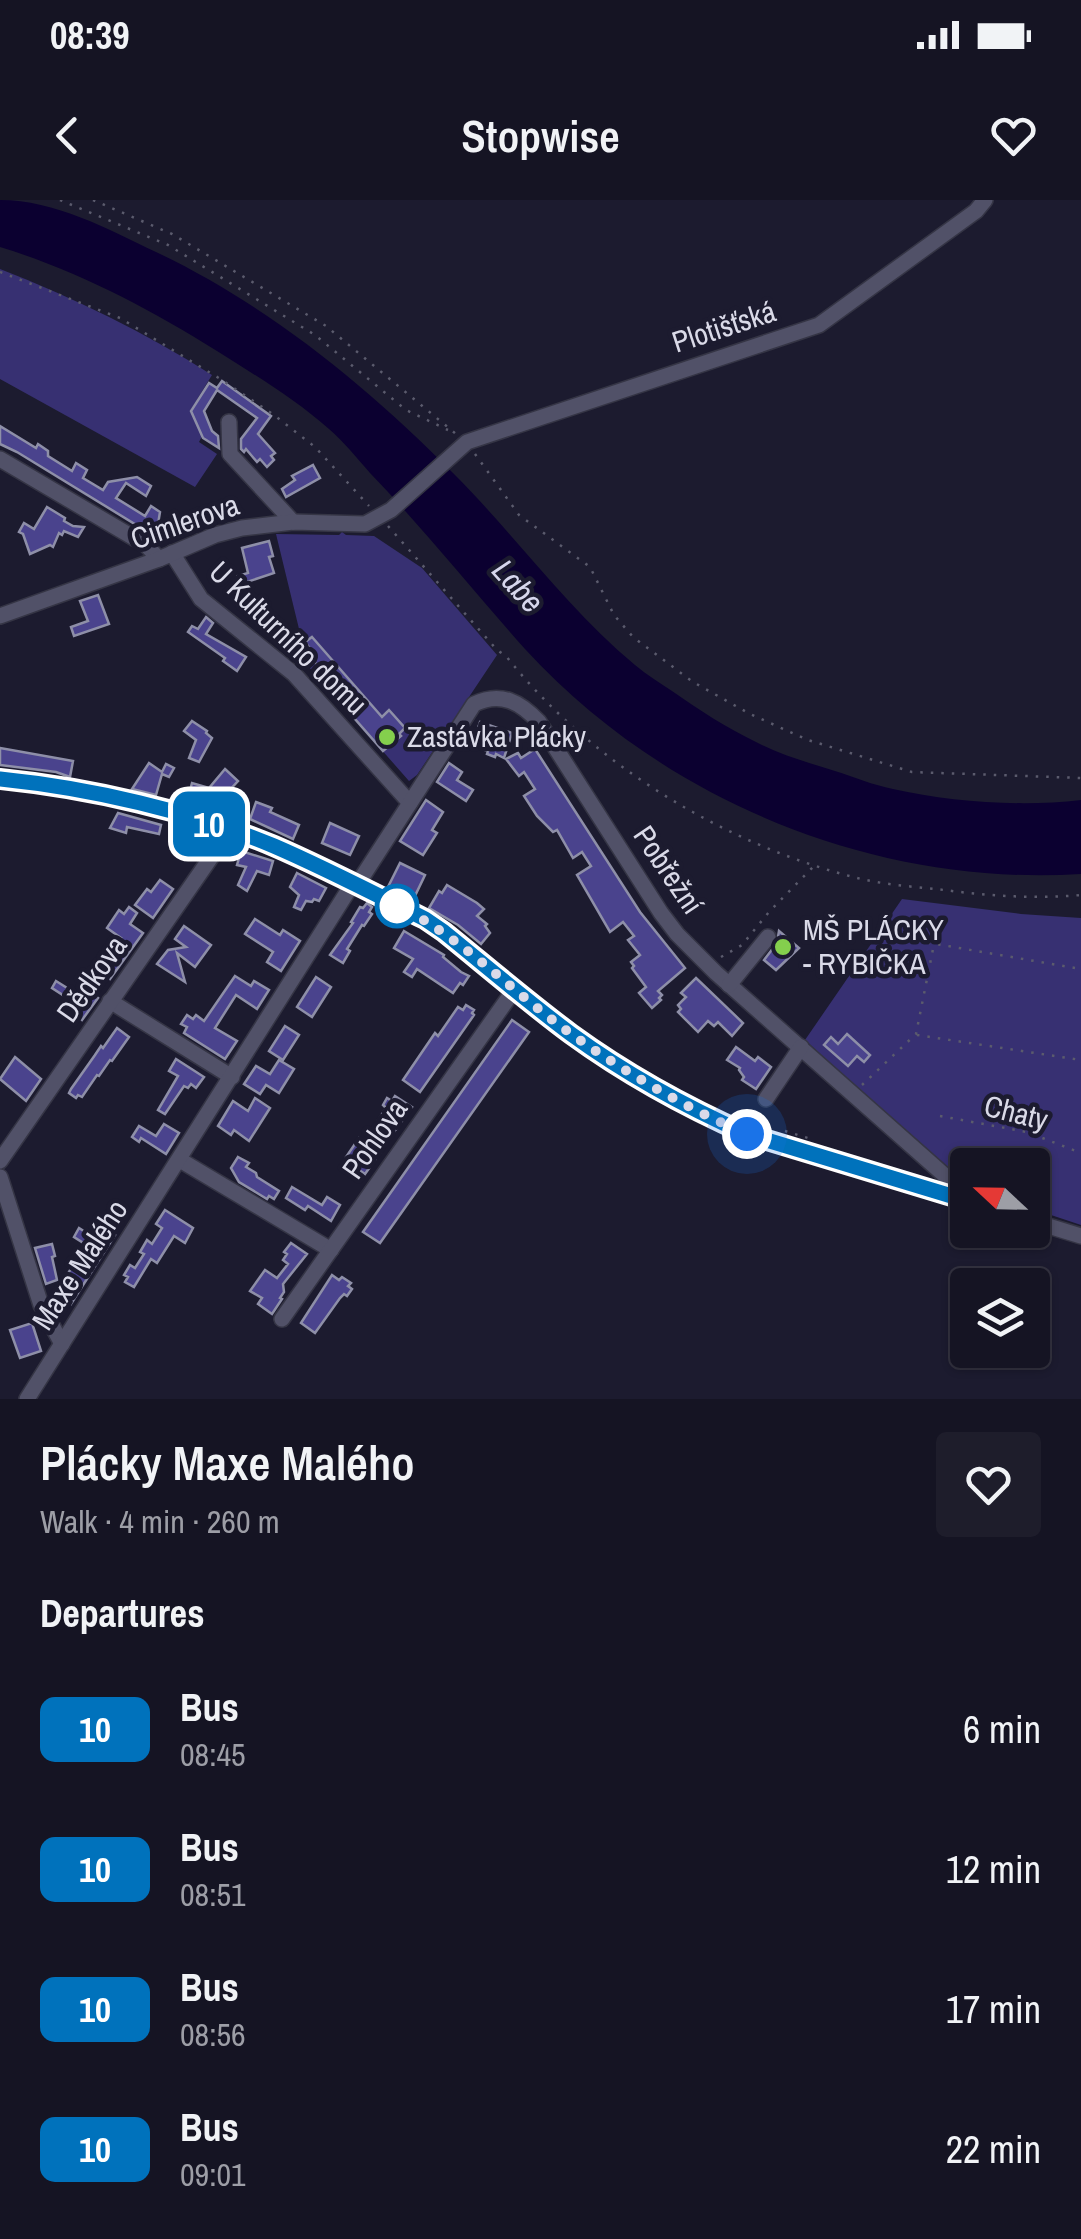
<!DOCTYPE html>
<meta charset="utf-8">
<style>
:root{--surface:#151423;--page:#1e1d2b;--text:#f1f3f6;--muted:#9d9ea6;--line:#343341}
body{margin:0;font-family:"Archivo Narrow",sans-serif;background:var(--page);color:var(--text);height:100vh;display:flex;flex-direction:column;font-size:38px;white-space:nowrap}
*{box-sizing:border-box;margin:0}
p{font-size:32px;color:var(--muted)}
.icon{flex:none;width:55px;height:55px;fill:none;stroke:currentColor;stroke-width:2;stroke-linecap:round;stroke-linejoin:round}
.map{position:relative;height:1199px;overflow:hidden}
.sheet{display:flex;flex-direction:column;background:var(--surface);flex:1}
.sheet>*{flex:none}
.badge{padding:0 20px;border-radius:15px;font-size:35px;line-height:65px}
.needle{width:65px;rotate:292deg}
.tools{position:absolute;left:950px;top:948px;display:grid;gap:20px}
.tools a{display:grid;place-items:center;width:100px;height:100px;border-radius:10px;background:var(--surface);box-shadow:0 2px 8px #0004,0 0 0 2px var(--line);font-size:50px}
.you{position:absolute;width:50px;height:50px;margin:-25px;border:8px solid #fff;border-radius:50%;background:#1a73e8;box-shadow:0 0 0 15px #1a73e833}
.map>.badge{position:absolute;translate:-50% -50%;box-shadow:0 0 0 5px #fff}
h2{padding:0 40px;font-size:38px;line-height:90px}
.round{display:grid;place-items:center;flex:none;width:105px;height:105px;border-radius:10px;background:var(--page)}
.overview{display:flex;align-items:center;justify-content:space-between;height:170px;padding:0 40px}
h1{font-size:48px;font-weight:600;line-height:75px}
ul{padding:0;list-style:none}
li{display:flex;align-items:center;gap:30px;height:140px;padding:0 40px}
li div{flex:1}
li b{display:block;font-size:38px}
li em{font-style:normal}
li .badge{min-width:110px;font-weight:700;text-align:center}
.status{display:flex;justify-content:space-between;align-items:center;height:70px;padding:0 50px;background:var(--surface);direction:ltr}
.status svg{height:28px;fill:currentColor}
header{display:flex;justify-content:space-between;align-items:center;height:130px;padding:0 40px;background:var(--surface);font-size:45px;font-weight:600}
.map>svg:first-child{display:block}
.green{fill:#373072}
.water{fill:#0b0030}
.building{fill:#4a438d;stroke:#8e8fa8;stroke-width:2.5}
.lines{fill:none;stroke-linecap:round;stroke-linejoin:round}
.minor-casing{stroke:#353545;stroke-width:18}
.path{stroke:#5b5b6d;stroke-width:2.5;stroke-dasharray:2.5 8;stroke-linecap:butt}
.minor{stroke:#515168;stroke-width:15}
.line-casing{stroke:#fff;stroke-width:22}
.line{stroke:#0072bc;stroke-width:15}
.walk{stroke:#dadae8;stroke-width:10;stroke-dasharray:0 18}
.poi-dot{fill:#84cf4d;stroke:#1c1b2f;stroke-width:4}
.stop-dot{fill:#fff;stroke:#0072bc;stroke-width:5}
.labels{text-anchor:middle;stroke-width:9;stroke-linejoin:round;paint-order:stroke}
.street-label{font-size:30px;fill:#dadae8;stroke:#1c1b2f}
.poi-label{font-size:30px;fill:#dadae8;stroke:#1c1b2f;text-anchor:start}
.water-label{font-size:32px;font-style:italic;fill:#d7d7ed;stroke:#1c1b2f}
</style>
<div class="status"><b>08:39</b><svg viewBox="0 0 49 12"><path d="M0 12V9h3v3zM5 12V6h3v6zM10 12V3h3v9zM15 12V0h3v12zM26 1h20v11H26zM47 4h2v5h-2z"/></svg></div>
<header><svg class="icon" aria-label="back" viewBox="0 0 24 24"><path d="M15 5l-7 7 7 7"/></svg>Stopwise<svg class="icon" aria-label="heart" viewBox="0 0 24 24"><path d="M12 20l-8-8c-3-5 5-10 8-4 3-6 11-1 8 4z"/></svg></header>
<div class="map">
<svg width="1081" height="1199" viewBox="0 0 1081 1199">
<rect width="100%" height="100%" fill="#1c1b2f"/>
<!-- green -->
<g class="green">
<path d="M0,69C74,98 145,132 212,175L190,211L202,236L199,242L217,254L195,287L0,179Z"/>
<polygon points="342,332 346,335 374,336 422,368 497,455 417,575 409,581 308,466 276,334 339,335"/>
<polygon points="902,699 1021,714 1081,718 1081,1025 1033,1009 1032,965 968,965 967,988 805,840"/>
</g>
<!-- water -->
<path class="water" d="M0,0C55,0 108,29 156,52C268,105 367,186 453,273C515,335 567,408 635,465C647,475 660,483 672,491C699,510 727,528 756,542C781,555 809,563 835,571C854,577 873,585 893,589C951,602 1021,607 1081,600V674C875,687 664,601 525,449C473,391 424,329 370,273C357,258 344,242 329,229C295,199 255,175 217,151C148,108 78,71 0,47Z"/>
<!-- building -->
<g class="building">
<polygon points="222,181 271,216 258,234 275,253 271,256 274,260 267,267 260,259 257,262 246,249 244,252 241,249 241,239 257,218 217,190 204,211 212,231 218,236 219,248 203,238 191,211 209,183 217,188"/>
<polygon points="0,226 36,248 38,244 48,251 48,256 72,271 76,263 87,270 83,278 103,290 108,282 137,277 151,286 146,296 126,283 116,298 145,316 151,306 160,312 158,324 163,327 156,337 17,252 0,244"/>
<polygon points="313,265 320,278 286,297 282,289 295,280 292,276"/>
<polygon points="47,307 65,318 64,321 73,326 84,327 78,337 64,331 62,335 59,333 53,347 50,345 30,354 23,334 19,332 24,323 34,329"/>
<polygon points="269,341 273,356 269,357 274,373 241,384 238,376 248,373 242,348"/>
<polygon points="98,395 109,424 74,436 71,427 88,421 80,401"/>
<polygon points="206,417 213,423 206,434 246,457 237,471 223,461 225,458 188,432 192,426 198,429"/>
<polygon points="312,437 382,517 389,510 405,528 399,534 401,536 383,551 320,479 325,474 311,458 315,455 305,442"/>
<polygon points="192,521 207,531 206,533 212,538 199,562 189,558 196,540 184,531"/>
<polygon points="480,522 512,533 504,558 496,554 495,557 487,554 488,551 472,546"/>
<polygon points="0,548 73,561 70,577 56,572 0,565"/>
<polygon points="535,549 640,712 685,768 658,791 662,795 659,798 661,800 652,808 639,793 646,787 632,768 634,766 631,762 640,755 628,740 634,736 623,722 610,732 577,675 591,666 582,652 573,658 557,630 553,632 537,616 524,596 535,589 524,572 519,576 506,559 518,553 521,558"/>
<polygon points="149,563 162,572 166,564 174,568 169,577 162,574 156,595 132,589"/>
<polygon points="449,563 462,572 457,580 473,590 466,601 437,582"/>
<polygon points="225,569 238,581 225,595 239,599 235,614 202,603 202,605 187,601 192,583 209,588"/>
<polygon points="426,600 443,612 432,630 437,633 423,655 400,641"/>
<polygon points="256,602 272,608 270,612 299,625 293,639 250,619"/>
<polygon points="118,613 161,625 159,634 127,627 126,633 110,628"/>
<polygon points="330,623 359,636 350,655 322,643"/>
<polygon points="241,651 273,661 269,675 257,671 247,691 238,685 246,667 237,665"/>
<polygon points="400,663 425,675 413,700 388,687"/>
<polygon points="297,673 326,688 319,701 314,699 312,702 306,701 301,710 294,707 299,695 290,687"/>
<polygon points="160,680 173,689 153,718 135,705 147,689 151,692"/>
<polygon points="447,685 477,703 484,709 477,716 487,724 485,726 490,733 481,744 458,725 429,708 439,691 442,693"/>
<polygon points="367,703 372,707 369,712 372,714 364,726 362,725 347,749 350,751 343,763 330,755 353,723 351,722 360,707 363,708"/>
<polygon points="129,707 137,713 130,724 143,733 110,779 98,770 103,763 101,762 121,738 107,728 119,710 124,714"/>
<polygon points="255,719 280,735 283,730 300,741 281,771 267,762 273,752 245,734"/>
<polygon points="184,726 211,745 195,767 177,753 185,782 157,764 168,750 186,747 175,739"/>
<polygon points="404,731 444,755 443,757 461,772 469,776 463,785 460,783 453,793 417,769 412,777 404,772 413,759 394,748"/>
<polygon points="779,731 799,748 776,770 764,760 777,743"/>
<polygon points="235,776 251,786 254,781 269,790 257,809 236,795 215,828 237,841 225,859 184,833 187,827 181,824 187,815 193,819 196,815 204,821"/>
<polygon points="316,777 331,787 312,817 297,807"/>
<polygon points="696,778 743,823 732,836 718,822 714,826 708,821 698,832 678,812 681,809 678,805 686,797 681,793"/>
<polygon points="56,781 80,796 85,788 98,798 82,820 70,811 75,803 52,788"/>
<polygon points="466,805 474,810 472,813 474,815 420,892 403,880 435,833 438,836 458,807 463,810"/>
<polygon points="512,820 529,832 380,1043 363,1032"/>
<polygon points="285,826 299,835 283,860 269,851"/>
<polygon points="117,828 129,837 112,861 110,860 99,876 97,875 82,897 78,895 76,898 69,893 71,889 95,855 101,846 103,848"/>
<polygon points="847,834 870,855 864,862 857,856 848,866 824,845 831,837 838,844"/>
<polygon points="736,847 755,861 758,857 771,867 756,889 742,880 744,877 739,870 740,868 727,860"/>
<polygon points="15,857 41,879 26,901 0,879"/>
<polygon points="176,859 204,877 196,888 191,884 188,888 184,886 165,914 158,910 178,876 169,871"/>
<polygon points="279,860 294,869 279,893 266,885 260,894 244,884 256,866 270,874"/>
<polygon points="395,896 412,907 394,932 388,927 378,941 376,946 382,950 365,974 359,970 356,974 346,967 351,960 346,957 359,938 364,942 386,908 383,905 387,898 392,901"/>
<polygon points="255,898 270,908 249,941 234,930 231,935 218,926 233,901 248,911"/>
<polygon points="164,924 179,933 166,954 141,938 139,942 132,937 139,926 156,936"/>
<polygon points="238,957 249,963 246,967 256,973 257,977 279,991 274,999 269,996 267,999 239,982 231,968"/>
<polygon points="292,987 322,1005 327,997 340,1005 331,1021 308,1006 305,1010 286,998"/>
<polygon points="165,1010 193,1028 185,1043 174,1036 157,1063 151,1059 134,1087 125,1082 128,1077 124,1075 130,1065 135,1068 144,1054 140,1052 147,1040 152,1044 162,1028 156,1024"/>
<polygon points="100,1025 115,1035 71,1104 58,1095 59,1093 57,1091 72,1067 75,1069 88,1046 74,1037 79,1028 93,1037"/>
<polygon points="291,1043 307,1054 283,1084 284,1092 280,1098 282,1099 272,1114 258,1104 262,1098 250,1091 265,1070 277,1078 288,1064 283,1060 287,1054 284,1052"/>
<polygon points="52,1044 55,1056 52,1057 57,1080 46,1084 35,1048"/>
<polygon points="332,1075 339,1080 342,1077 351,1083 348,1086 352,1089 347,1096 344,1094 340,1098 315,1133 301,1123"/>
<polygon points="32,1123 41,1151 20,1158 10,1130"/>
</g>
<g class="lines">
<!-- minor casing -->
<g class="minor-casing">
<g id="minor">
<polyline points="229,222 230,254 293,322"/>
<polyline points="0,259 146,345 159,359"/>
<polyline points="172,353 201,399 294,474 410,603"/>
<polyline points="0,416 159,359 215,335 242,328 293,322 365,324 391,310 467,242 819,125 976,11 985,0"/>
<path d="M0,579C89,588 191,611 274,646C325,668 375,694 425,719L444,732L573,836L675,900L747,934L968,1001"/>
<path d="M357,685L474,504C501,491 520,502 539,522L661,713L677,734L716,773L968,996"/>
<polyline points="729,785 768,737"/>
<polyline points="110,801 232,877"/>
<polyline points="766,899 801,847"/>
<polyline points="180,960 331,1050"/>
<polyline points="0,961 230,630"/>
<polyline points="0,977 41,1105 62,1144"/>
<polyline points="1032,1021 1081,1036"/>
<polyline points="282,1119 514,790"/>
<polyline points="27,1199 353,683"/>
</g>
</g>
<!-- path -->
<g class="path">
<polyline points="60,0 168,45 315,135 406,210 448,230"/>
<polyline points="93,0 172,34 326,126 456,234"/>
<polyline points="0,72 120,118 222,180 274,215 315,247 369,306"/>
<polyline points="475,254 519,315 590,367 614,415 633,437 693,482 750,514 808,540 912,572 1081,578"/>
<path d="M388,326L497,450L506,456C592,565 727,646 861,679C888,685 917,687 944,690C990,696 1035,699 1081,695"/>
<polyline points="907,739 1081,769"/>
<polyline points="721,757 742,745 769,712 814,666"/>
<polyline points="917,835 1081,860"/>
<polyline points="862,885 916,834 934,744"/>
<polyline points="940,916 1027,932 1081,953"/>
<polyline points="748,921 757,907"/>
<polyline points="785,931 811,939"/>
</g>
<!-- minor -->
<use href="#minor" class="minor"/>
</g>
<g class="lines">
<!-- line casing -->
<g class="line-casing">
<path id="line" d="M0,579C89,588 191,611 274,646C325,668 375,694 425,719L444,732C486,766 528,802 571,834C626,874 686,907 747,934L968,1001"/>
</g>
<!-- line -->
<use href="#line" class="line"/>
<!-- walk -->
<path class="walk" d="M397,706L395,704C463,738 512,792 574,836C628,874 686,908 747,934"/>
</g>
<!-- markers -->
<g class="poi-dot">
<circle cx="387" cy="537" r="10"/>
<circle cx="783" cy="747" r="10"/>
</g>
<circle class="stop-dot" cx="397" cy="706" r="20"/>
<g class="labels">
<!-- street labels -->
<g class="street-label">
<text transform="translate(724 127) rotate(-18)" y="10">Plotišťská</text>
<text transform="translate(185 322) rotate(-19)" y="10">Cimlerova</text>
<text transform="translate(288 438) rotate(44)" y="10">U Kulturního domu</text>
<text transform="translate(668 670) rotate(56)" y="10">Pobřežní</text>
<text transform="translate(92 779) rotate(-55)" y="10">Dědkova</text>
<text transform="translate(1016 913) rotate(14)" y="10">Chaty</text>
<text transform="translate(375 939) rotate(-55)" y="10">Pohlova</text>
<text transform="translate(80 1065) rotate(-57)" y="10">Maxe Malého</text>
</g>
<!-- poi labels -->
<g class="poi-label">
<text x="407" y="547">Zastávka Plácky</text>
<text x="803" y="740">MŠ PLÁCKY<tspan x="803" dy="34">- RYBIČKA</tspan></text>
</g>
<!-- water labels -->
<g class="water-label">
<text transform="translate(518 386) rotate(48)" y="11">Labe</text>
</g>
</g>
</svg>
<div class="tools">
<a><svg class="needle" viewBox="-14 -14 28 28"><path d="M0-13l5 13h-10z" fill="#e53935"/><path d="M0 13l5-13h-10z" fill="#9d9ea6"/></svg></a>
<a><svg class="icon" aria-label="layers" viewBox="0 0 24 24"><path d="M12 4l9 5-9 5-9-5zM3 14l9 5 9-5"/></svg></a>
</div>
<div class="you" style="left:747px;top:934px"></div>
<b class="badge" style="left:209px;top:624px;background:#0072bc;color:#fff">10</b>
</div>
<section class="sheet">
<div class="overview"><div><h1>Plácky Maxe Malého</h1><p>Walk · 4 min · 260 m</p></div><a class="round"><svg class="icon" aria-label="heart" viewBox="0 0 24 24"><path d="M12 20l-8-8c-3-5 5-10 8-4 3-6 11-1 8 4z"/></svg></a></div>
<h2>Departures</h2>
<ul>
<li><span class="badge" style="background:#0072bc;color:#fff">10</span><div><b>Bus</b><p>08:45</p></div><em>6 min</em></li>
<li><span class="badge" style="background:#0072bc;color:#fff">10</span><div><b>Bus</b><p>08:51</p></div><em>12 min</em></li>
<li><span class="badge" style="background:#0072bc;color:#fff">10</span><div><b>Bus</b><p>08:56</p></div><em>17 min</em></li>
<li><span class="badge" style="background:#0072bc;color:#fff">10</span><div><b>Bus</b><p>09:01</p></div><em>22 min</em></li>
</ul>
</section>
